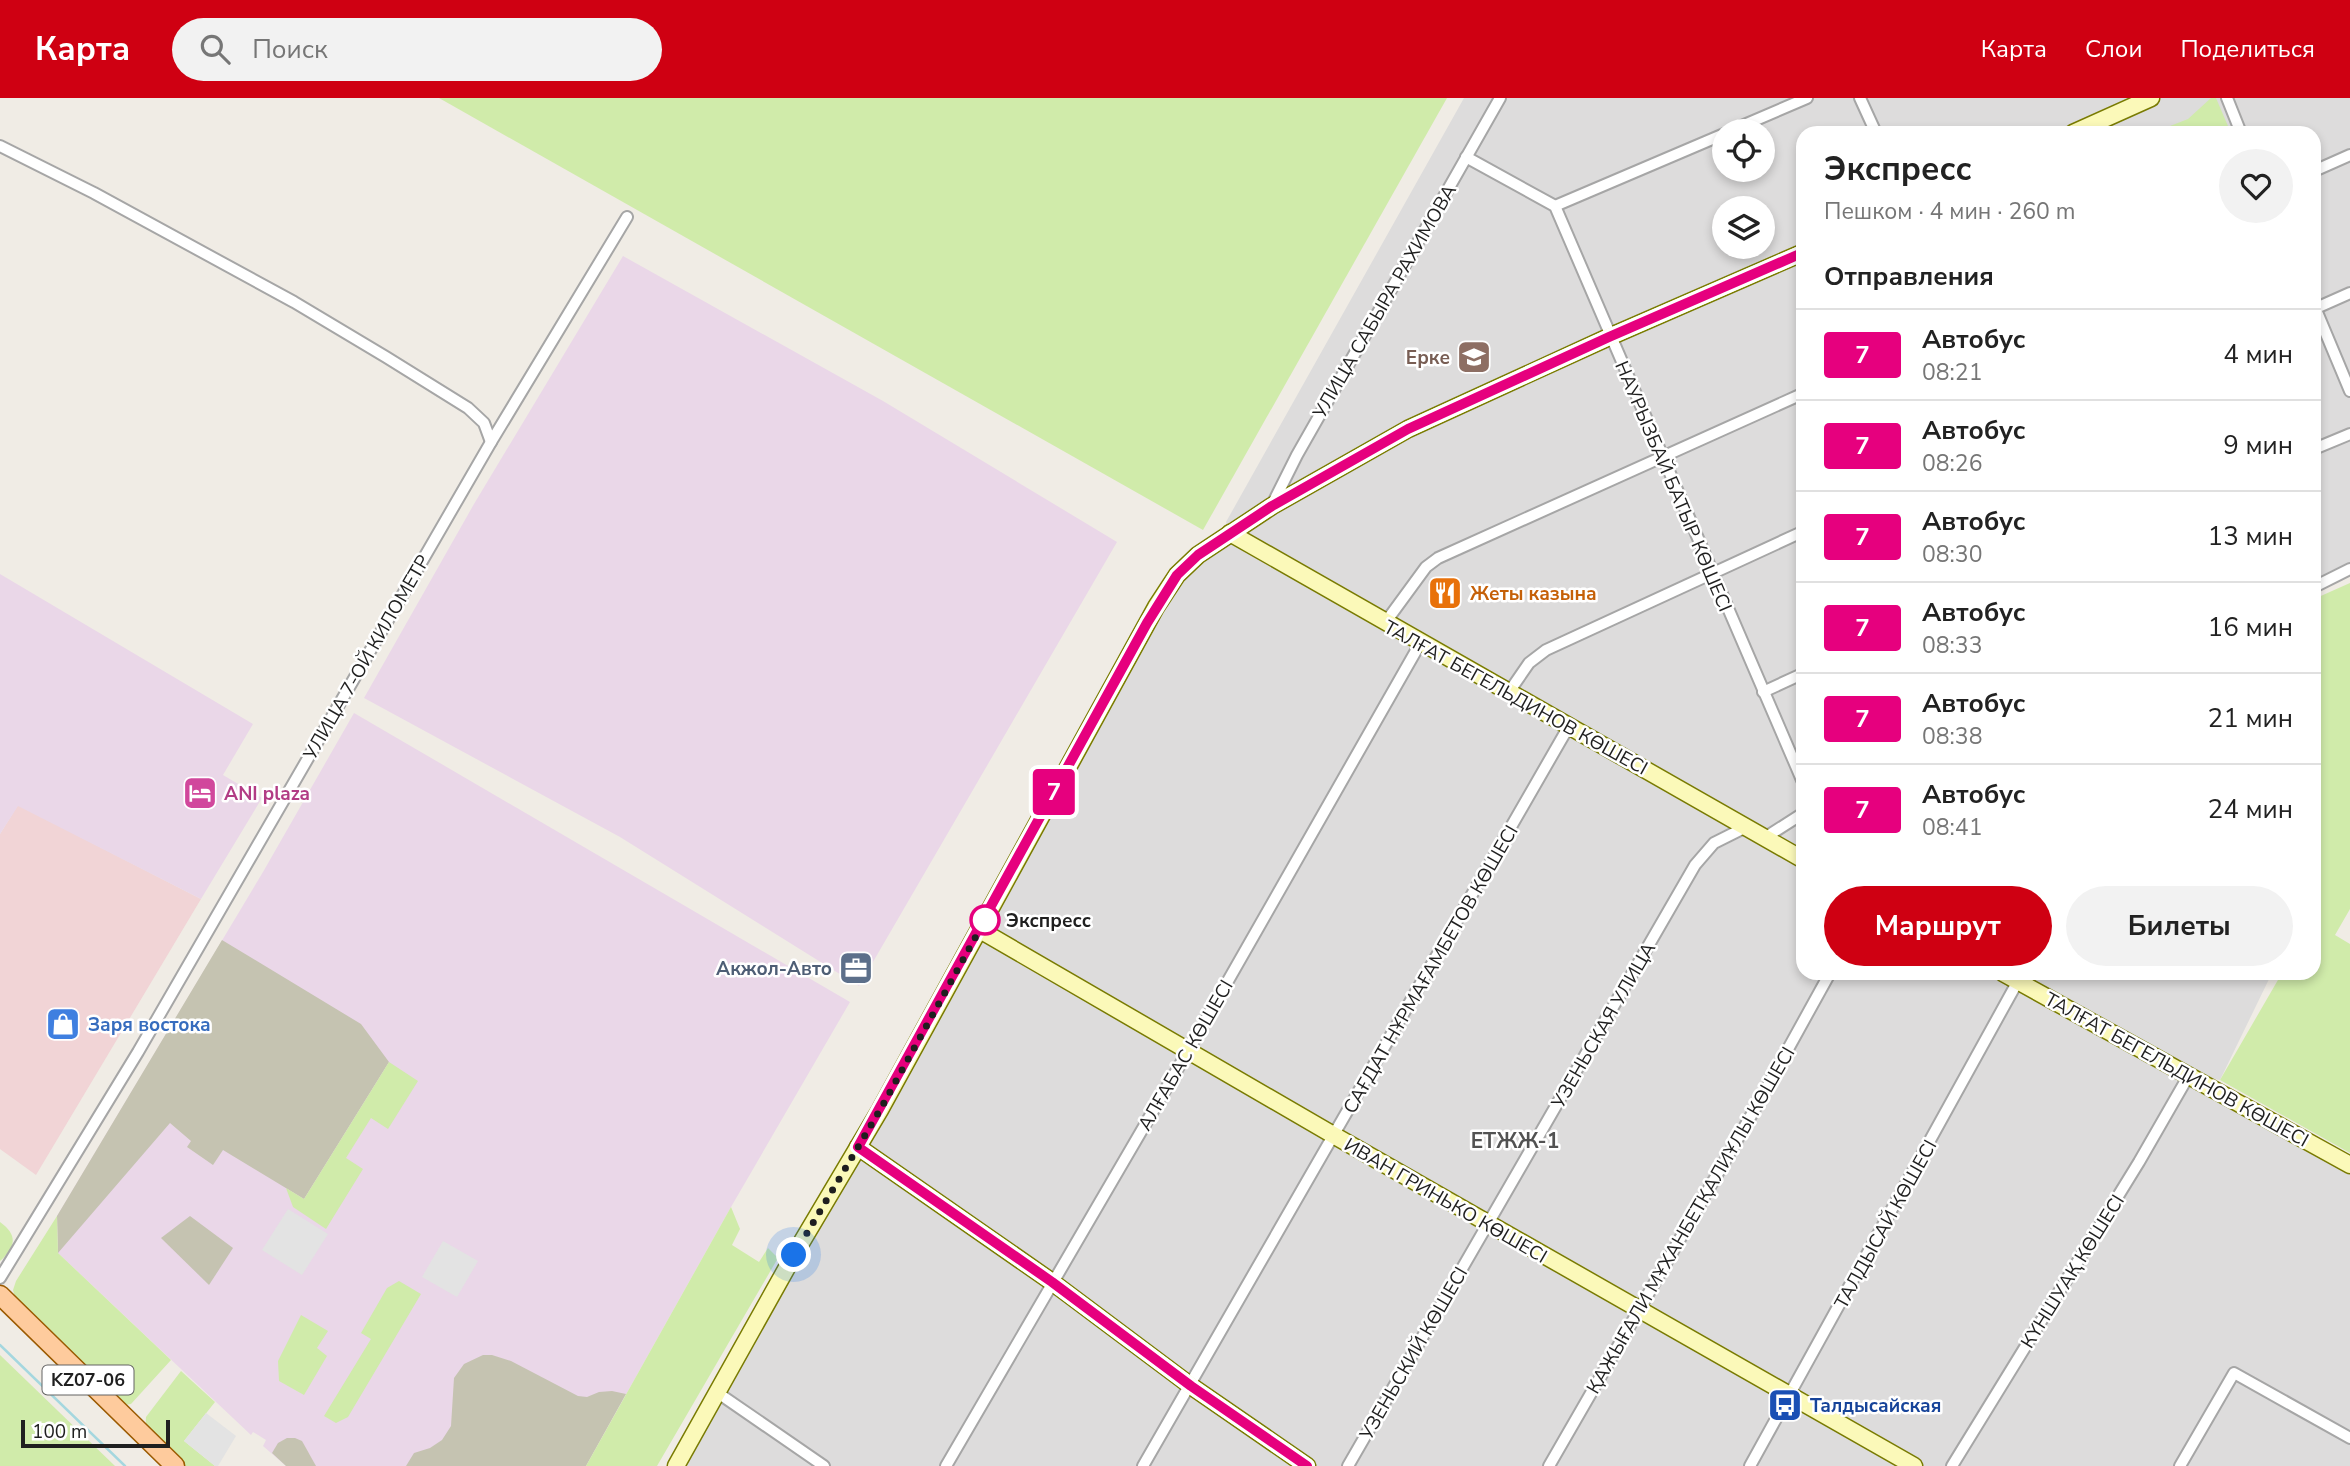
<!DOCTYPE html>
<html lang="ru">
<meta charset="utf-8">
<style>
:root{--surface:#fff;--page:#f2f2f2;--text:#222;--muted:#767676;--line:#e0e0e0;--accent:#cf0012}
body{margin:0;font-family:"Nunito Sans",sans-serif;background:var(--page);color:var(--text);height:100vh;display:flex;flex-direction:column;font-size:26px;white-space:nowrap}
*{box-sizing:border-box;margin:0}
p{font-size:23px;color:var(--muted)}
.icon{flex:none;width:38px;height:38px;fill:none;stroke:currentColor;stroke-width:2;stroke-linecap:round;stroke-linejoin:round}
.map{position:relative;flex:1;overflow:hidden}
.side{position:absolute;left:1796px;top:28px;width:525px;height:854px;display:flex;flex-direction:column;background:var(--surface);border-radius:21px;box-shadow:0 4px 10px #0003}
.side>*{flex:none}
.badge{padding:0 14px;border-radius:5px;font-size:24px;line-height:46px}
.fabs{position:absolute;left:1712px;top:21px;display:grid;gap:14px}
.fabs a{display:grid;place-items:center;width:63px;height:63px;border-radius:50%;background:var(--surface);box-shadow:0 4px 10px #0003;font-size:35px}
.scale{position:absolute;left:21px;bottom:18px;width:149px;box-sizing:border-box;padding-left:7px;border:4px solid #1f1f1f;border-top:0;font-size:19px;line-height:24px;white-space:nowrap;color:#1f1f1f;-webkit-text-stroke:5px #fff;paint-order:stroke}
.you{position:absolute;width:35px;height:35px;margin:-18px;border:5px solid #fff;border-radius:50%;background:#1a73e8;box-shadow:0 0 0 10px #1a73e833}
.map>.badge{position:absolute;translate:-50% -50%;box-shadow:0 0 0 4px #fff}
h2{padding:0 28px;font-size:26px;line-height:63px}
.round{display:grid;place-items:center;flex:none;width:74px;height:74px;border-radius:37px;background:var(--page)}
.headline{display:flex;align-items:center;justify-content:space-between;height:119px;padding:0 28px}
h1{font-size:33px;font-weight:700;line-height:52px}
.cta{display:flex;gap:14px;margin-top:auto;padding:14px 28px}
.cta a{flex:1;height:80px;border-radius:42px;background:var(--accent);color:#fff;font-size:28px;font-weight:700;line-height:80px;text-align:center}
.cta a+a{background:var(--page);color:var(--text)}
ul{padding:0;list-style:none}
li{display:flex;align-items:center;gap:21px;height:91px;padding:0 28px;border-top:2px solid var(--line)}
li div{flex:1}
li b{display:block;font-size:26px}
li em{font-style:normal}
li .badge{min-width:77px;font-weight:700;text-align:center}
header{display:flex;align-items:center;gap:42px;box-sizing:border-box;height:98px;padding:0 35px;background:var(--accent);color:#fff}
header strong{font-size:33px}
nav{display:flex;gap:38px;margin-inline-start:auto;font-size:24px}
.search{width:490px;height:63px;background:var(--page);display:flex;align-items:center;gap:18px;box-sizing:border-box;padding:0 24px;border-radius:38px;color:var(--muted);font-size:26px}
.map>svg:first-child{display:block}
.residential{fill:#dddcdc;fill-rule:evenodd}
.commercial{fill:#f1d4d6}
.industrial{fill:#ead7e8}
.construction{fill:#c5c3b1}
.grass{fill:#d0ebaa}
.parking{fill:#e3e3e3}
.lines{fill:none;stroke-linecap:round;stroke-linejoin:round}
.stream{stroke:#a5d7df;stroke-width:2.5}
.street-casing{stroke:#a6a6a6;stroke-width:14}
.secondary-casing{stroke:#797b02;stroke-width:19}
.primary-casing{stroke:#9b5a00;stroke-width:21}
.street{stroke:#fff;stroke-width:10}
.secondary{stroke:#fbf9b9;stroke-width:16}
.primary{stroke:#fecb9d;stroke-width:18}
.line-casing{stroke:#fff;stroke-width:16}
.line{stroke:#e6007e;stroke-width:10}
.walk{stroke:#1f1f1f;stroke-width:7;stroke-dasharray:0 12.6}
.stop-dot{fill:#fff;stroke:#e6007e;stroke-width:3.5}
.labels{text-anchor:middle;stroke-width:5;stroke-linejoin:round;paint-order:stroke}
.shield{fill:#fff;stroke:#626262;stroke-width:2}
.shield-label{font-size:18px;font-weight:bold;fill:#1f1f1f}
.street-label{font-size:19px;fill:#1f1f1f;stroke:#fff}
.education-label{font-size:19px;font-weight:bold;fill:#785e54;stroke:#fff;text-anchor:end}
.food-label{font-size:19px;font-weight:bold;fill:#c56008;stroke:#fff;text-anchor:start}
.hotel-label{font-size:19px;font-weight:bold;fill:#b23c85;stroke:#fff;text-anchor:start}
.stop-label{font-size:19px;font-weight:bold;fill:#1f1f1f;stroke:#fff;text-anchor:start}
.service-label{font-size:19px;font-weight:bold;fill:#4e5e75;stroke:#fff;text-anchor:end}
.shop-label{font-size:19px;font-weight:bold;fill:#366cbe;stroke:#fff;text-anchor:start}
.transit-label{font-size:19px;font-weight:bold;fill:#164399;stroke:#fff;text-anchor:start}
.neighbourhood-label{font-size:21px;font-weight:bold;fill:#525252;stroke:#fff}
</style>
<header>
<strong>Карта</strong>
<div class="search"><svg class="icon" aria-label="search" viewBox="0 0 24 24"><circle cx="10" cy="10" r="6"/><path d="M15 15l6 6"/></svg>Поиск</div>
<nav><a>Карта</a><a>Слои</a><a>Поделиться</a></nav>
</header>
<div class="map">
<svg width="2350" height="1368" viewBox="0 0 2350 1368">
<rect width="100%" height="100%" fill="#f0ece5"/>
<!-- residential -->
<path class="residential" d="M1464,0H2350V471L2314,489V35H1802V875H2272L2220,982L2192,978L2350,1067V1368H676L1156,509L1229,436L1226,424ZM1724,33H1762V72H1724ZM1724,110H1762V149H1724Z"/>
<!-- commercial -->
<polygon class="commercial" points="18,707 201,801 36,1077 0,1051 0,736"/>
<!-- industrial -->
<g class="industrial">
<polygon points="623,158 883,303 1117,444 859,888 620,739 364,600 474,406"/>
<polygon points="0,476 253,626 223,677 262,700 201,801 18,708 0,736"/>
<polygon points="354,615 850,904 731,1109 586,1368 286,1368 263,1348 266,1342 253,1334 251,1337 58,1155 57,1118 263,774"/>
</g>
<!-- construction -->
<g class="construction">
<polygon points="222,842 361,926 389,964 304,1101 223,1052 213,1067 187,1049 191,1043 170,1025 58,1155 57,1118"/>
<polygon points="190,1118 233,1150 209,1187 161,1140"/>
<polygon points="483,1257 492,1257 511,1263 578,1298 587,1299 599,1294 612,1293 626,1296 586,1368 406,1368 414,1355 430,1350 442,1342 451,1328 454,1280 464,1266"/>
<polygon points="287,1340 295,1340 302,1343 316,1368 286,1368 272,1355 278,1345"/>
</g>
<!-- grass -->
<g class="grass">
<polygon points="439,0 1447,0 1203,432"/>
<polygon points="2211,0 2216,0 2231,35 2152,35 2188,21"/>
<polygon points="2350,485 2350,811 2335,837 2350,846 2350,1055 2220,982 2282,875 2314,875 2314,501"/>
<polygon points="389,964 418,983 388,1031 371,1020 346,1060 363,1071 326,1131 293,1109 286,1090 304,1101"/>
<polygon points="731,1109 740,1131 732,1147 759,1164 768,1150 778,1160 657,1368 586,1368"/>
<polygon points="57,1118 58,1155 171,1262 131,1306 125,1307 17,1207 13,1192 16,1183"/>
<path d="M0,1124C18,1137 16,1149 0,1163Z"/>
<polygon points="399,1183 421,1196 348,1319 336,1325 324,1318 371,1241 361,1235 387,1190"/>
<polygon points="301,1217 328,1233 317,1250 327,1258 304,1297 279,1283 278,1263"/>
<polygon points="0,1257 115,1368 0,1368"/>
<path d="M181,1273L215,1304L184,1343L215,1368H184C171,1356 143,1338 146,1319Z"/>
</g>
<!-- parking -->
<g class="parking">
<polygon points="288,1111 328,1136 302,1177 262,1152"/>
<polygon points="443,1143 478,1163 457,1199 422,1179"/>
<polygon points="206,1315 236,1338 218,1368 215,1368 184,1343"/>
</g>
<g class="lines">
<!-- stream -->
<polyline class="stream" points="0,1247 125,1368"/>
<!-- street casing -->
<g class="street-casing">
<g id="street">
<polyline points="1860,0 1876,35"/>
<polyline points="2227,0 2241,35"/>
<polyline points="1730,33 1807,0"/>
<polyline points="0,48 94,95 294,204 386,259 468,310 484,325 491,344"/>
<polyline points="1466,59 1555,108 1802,682"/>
<polyline points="2314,73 2350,57"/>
<polyline points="1555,108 1724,36"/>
<polyline points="2314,207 2350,293"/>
<polyline points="2314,211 2350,195"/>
<polyline points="2314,351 2350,336"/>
<polyline points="1272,407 1297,357 1500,0"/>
<polyline points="2314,489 2350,471"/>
<polyline points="1385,525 1426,469 1438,460 1802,296"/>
<polyline points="1509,594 1529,565 1546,552 1802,434"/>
<polyline points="1763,594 1802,576"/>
<polyline points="1766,739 1802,716"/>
<polyline points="0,1180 138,954 491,344 627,119"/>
<polyline points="718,1295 824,1368"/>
<polyline points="946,1368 1188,953 1421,544"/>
<polyline points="1143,1368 1569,628"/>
<polyline points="1348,1368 1695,767 1714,745 1746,729"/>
<polyline points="1549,1368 1756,1009 1830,875"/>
<polyline points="1750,1368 2018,883"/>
<polyline points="1952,1368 2139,1064 2189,977"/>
<polyline points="2180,1368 2234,1275 2350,1340"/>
</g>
</g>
<!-- secondary casing -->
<g class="secondary-casing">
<g id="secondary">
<polyline points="2073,35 2151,0"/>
<polyline points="1230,435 1802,761"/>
<polyline points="980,832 1335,1038 1914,1368"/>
<polyline points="2003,875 2350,1067"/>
<polyline points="858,1049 1052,1184 1191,1288 1307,1368"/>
<polyline points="676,1368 794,1157 880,1012 1156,509 1177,477 1198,457 1272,408 1408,331 1609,239 1802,155"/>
</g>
</g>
<!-- primary casing -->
<g class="primary-casing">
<polyline id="primary" points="0,1197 175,1368"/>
</g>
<!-- street -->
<use href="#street" class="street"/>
<!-- secondary -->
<use href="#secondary" class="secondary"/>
<!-- primary -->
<use href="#primary" class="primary"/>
</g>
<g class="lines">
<!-- line casing -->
<g class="line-casing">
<polyline id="line" points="1307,1368 1191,1288 1052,1184 858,1049 1147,525 1177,477 1198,457 1272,408 1408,331 1609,239 1802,155"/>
</g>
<!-- line -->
<use href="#line" class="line"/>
<!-- walk -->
<polyline class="walk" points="794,1157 880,1012 985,822"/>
</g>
<!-- icons -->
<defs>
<g id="school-square" transform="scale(1.75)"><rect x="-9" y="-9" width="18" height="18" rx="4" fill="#8d6e63" stroke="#fff"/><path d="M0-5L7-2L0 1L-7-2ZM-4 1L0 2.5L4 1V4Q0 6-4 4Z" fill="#fff"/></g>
<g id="restaurant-square" transform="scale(1.75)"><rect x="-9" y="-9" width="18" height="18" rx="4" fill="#e8710a" stroke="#fff"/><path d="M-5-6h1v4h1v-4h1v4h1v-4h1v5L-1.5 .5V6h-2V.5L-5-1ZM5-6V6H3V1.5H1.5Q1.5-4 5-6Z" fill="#fff"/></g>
<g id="hotel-square" transform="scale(1.75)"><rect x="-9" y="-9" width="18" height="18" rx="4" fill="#d1479c" stroke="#fff"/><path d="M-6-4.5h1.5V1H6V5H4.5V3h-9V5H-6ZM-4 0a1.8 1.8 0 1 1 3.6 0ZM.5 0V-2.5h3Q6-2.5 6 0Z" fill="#fff"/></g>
<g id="office-square" transform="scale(1.75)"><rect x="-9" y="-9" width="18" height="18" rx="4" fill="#5c6f8a" stroke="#fff"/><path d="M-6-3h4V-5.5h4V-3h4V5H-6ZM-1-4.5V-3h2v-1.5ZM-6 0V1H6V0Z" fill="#fff"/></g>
<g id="shop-square" transform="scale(1.75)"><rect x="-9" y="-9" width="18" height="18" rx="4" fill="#3f7fe0" stroke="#fff"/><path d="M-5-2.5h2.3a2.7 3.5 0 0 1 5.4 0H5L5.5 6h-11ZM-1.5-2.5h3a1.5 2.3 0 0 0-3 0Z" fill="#fff"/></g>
<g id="bus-square" transform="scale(1.75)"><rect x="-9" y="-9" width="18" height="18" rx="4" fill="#1a4fb4" stroke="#fff"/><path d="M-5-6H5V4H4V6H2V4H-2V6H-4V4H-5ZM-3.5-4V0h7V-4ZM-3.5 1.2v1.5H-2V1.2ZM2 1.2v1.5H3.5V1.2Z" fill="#fff"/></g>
</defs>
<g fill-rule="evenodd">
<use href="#school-square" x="1474" y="259"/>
<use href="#restaurant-square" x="1445" y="495"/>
<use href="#hotel-square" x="200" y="695"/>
<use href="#office-square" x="856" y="870"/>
<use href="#shop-square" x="63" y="926"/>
<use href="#bus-square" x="1785" y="1307"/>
</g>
<!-- markers -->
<circle class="stop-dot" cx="985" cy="822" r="14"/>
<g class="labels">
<!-- shield labels -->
<rect class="shield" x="42.5" y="1267.5" width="91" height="29" rx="5"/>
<g class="shield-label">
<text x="88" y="1288">KZ07-06</text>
</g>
<!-- street labels -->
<g class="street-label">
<text transform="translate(1384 203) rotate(-60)" y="7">УЛИЦА САБЫРА РАХИМОВА</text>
<text transform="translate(1674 388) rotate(67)" y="7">НАУРЫЗБАЙ БАТЫР КӨШЕСІ</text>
<text transform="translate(366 559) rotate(-60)" y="7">УЛИЦА 7-ОЙ КИЛОМЕТР</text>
<text transform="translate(1516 599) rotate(29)" y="7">ТАЛҒАТ БЕГЕЛЬДИНОВ КӨШЕСІ</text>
<text transform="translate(1430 871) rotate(-60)" y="7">САҒДАТ НҰРМАҒАМБЕТОВ КӨШЕСІ</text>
<text transform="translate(1603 927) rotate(-60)" y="7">УЗЕНЬСКАЯ УЛИЦА</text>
<text transform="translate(1185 957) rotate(-60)" y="7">АЛҒАБАС КӨШЕСІ</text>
<text transform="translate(2177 971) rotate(29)" y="7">ТАЛҒАТ БЕГЕЛЬДИНОВ КӨШЕСІ</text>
<text transform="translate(1446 1102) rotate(30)" y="7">ИВАН ГРИНЬКО КӨШЕСІ</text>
<text transform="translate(1690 1122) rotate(-60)" y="7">ҚАЖЫҒАЛИ МҰХАНБЕТҚАЛИҰЛЫ КӨШЕСІ</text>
<text transform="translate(1885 1126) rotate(-61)" y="7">ТАЛДЫСАЙ КӨШЕСІ</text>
<text transform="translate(2072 1173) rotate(-58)" y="7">КҮНШУАҚ КӨШЕСІ</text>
<text transform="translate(1413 1255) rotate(-60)" y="7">УЗЕНЬСКИЙ КӨШЕСІ</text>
</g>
<!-- education labels -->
<g class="education-label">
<text x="1450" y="266">Ерке</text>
</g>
<!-- food labels -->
<g class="food-label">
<text x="1470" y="502">Жеты казына</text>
</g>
<!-- hotel labels -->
<g class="hotel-label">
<text x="224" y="702">ANI plaza</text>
</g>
<!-- stop labels -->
<g class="stop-label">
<text x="1006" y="829">Экспресс</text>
</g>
<!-- service labels -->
<g class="service-label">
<text x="832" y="877">Акжол-Авто</text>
</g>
<!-- shop labels -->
<g class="shop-label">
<text x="88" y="933">Заря востока</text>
</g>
<!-- transit labels -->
<g class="transit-label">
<text x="1810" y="1314">Талдысайская</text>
</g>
<!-- neighbourhood labels -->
<g class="neighbourhood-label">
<text x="1515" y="1050">ЕТЖЖ-1</text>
</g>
</g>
</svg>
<div class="fabs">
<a><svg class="icon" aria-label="locate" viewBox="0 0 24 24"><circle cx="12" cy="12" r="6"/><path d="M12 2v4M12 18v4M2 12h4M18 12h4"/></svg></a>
<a><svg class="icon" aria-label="layers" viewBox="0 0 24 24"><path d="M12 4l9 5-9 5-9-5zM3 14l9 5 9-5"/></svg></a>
</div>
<div class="scale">100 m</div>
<div class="you" style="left:794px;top:1157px"></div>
<b class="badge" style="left:1054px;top:694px;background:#e6007e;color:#fff">7</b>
<section class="side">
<div class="headline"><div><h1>Экспресс</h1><p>Пешком · 4 мин · 260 m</p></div><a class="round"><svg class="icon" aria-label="heart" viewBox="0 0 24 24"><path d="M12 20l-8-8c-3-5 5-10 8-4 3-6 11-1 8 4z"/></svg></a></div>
<h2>Отправления</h2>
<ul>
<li><span class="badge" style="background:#e6007e;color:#fff">7</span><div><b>Автобус</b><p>08:21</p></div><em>4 мин</em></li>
<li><span class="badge" style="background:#e6007e;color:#fff">7</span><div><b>Автобус</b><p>08:26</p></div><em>9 мин</em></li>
<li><span class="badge" style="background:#e6007e;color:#fff">7</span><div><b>Автобус</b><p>08:30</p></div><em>13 мин</em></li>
<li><span class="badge" style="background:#e6007e;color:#fff">7</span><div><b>Автобус</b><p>08:33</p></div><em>16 мин</em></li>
<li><span class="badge" style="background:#e6007e;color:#fff">7</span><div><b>Автобус</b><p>08:38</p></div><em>21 мин</em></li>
<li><span class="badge" style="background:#e6007e;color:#fff">7</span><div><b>Автобус</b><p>08:41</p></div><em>24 мин</em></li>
</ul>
<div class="cta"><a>Маршрут</a><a>Билеты</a></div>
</section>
</div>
